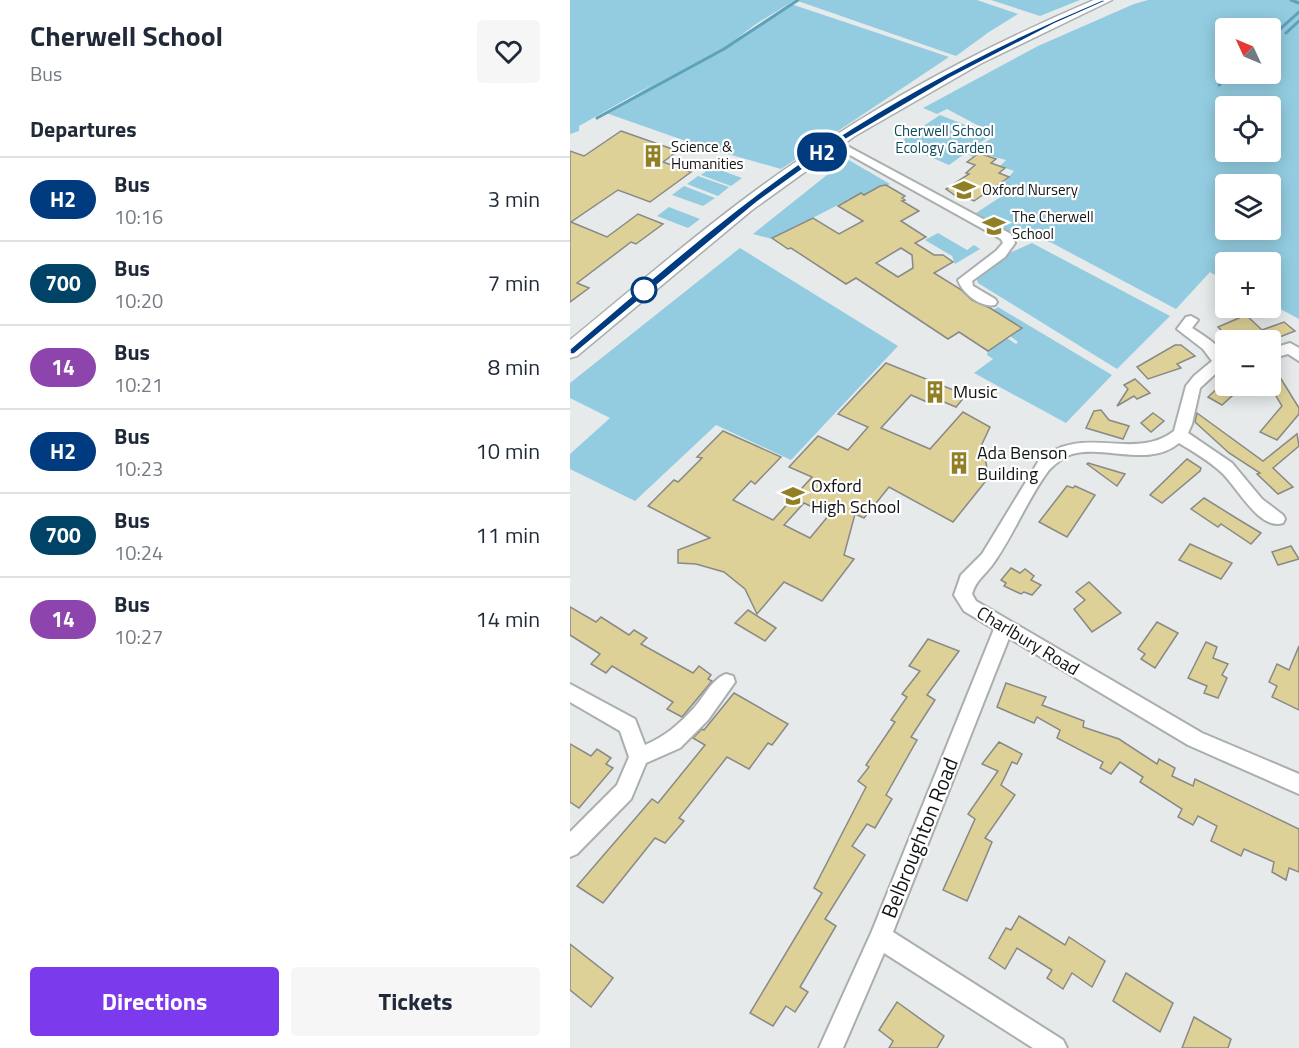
<!DOCTYPE html>
<meta charset="utf-8">
<style>
:root{--surface:#fff;--page:#f6f6f7;--text:#1f2937;--muted:#747a83;--line:#e0e1e3;--accent:#7c3aed}
body{margin:0;font-family:"Titillium Web",sans-serif;background:var(--page);color:var(--text);height:100vh;display:flex;flex-direction:column;font-size:22px;white-space:nowrap}
*{box-sizing:border-box;margin:0}
p{font-size:20px;color:var(--muted)}
.icon{flex:none;width:33px;height:33px;fill:none;stroke:currentColor;stroke-width:2;stroke-linecap:round;stroke-linejoin:round}
.map{position:relative;flex:1;overflow:hidden}
.details{display:flex;flex-direction:column;background:var(--surface);width:570px}
.details>*{flex:none}
.badge{padding:0 12px;border-radius:20px;font-size:21px;line-height:39px}
.needle{width:39px;rotate:314deg}
.fabs{position:absolute;left:645px;top:18px;display:grid;gap:12px}
.fabs a{display:grid;place-items:center;width:66px;height:66px;border-radius:6px;background:var(--surface);box-shadow:0 3px 15px #0003;font-size:30px}
.map>.badge{position:absolute;translate:-50% -50%;box-shadow:0 0 0 3px #fff}
h2{padding:0 30px;font-size:22px;line-height:54px}
.round{display:grid;place-items:center;flex:none;width:63px;height:63px;border-radius:6px;background:var(--page)}
.head{display:flex;align-items:center;justify-content:space-between;height:102px;padding:0 30px}
h1{font-size:28px;font-weight:700;line-height:45px}
.button{display:flex;gap:12px;margin-top:auto;padding:12px 30px}
.button a{flex:1;height:69px;border-radius:6px;background:var(--accent);color:#fff;font-size:24px;font-weight:700;line-height:69px;text-align:center}
.button a+a{background:var(--page);color:var(--text)}
ul{padding:0;list-style:none}
li{display:flex;align-items:center;gap:18px;height:84px;padding:0 30px;border-top:2px solid var(--line)}
li div{flex:1}
li b{display:block;font-size:22px}
li em{font-style:normal}
li .badge{min-width:66px;font-weight:700;text-align:center}
main{display:flex;flex:1;min-height:0}
.map>svg:first-child{display:block}
.green{fill:#93cce0;fill-rule:evenodd}
.lines{fill:none;stroke-linecap:round;stroke-linejoin:round}
.stream{stroke:#5ea2b9;stroke-width:3}
.building{fill:#ddd197;stroke:#898986;stroke-width:1.5;fill-rule:evenodd}
.street-casing{stroke:#aaaeaf;stroke-width:4}
.secondary-casing{stroke:#aaaeaf;stroke-width:3}
.street{fill:#fff;fill-rule:evenodd}
.secondary{fill:#fff;fill-rule:evenodd}
.line{fill:#003b80;stroke:#fff;stroke-width:1.5}
.stop-dot{fill:#fff;stroke:#003b80;stroke-width:3}
.labels{text-anchor:middle;stroke-width:4.5;stroke-linejoin:round;paint-order:stroke}
.far-park-label{font-size:15px;fill:#104b5c;stroke:#fff}
.far-poi-label{font-size:15px;fill:#131415;stroke:#fff;text-anchor:start}
.poi-label{font-size:18px;fill:#131415;stroke:#fff;text-anchor:start}
.street-label{font-size:18px;fill:#131415;stroke:#fff}
.near-street-label{font-size:21px;fill:#131415;stroke:#fff}
</style>
<main>
<section class="details">
<div class="head"><div><h1>Cherwell School</h1><p>Bus</p></div><a class="round"><svg class="icon" aria-label="heart" viewBox="0 0 24 24"><path d="M12 20l-8-8c-3-5 5-10 8-4 3-6 11-1 8 4z"/></svg></a></div>
<h2>Departures</h2>
<ul>
<li><span class="badge" style="background:#003b80;color:#fff">H2</span><div><b>Bus</b><p>10:16</p></div><em>3 min</em></li>
<li><span class="badge" style="background:#004366;color:#fff">700</span><div><b>Bus</b><p>10:20</p></div><em>7 min</em></li>
<li><span class="badge" style="background:#8e44ad;color:#fff">14</span><div><b>Bus</b><p>10:21</p></div><em>8 min</em></li>
<li><span class="badge" style="background:#003b80;color:#fff">H2</span><div><b>Bus</b><p>10:23</p></div><em>10 min</em></li>
<li><span class="badge" style="background:#004366;color:#fff">700</span><div><b>Bus</b><p>10:24</p></div><em>11 min</em></li>
<li><span class="badge" style="background:#8e44ad;color:#fff">14</span><div><b>Bus</b><p>10:27</p></div><em>14 min</em></li>
</ul>
<div class="button"><a>Directions</a><a>Tickets</a></div>
</section>
<div class="map">
<svg width="729" height="1048" viewBox="0 0 729 1048">
<rect width="100%" height="100%" fill="#e6eaeb"/>
<!-- green -->
<g class="green">
<polygon points="0,0 407,0 448,14 419,32 386,56 225,0 186,24 166,39 221,4 379,57 211,169 130,146 36,113 85,83 9,126 9,131 0,134"/>
<polygon points="421,0 510,0 470,16"/>
<path d="M578,0H729V319L701,304L700,262H656L655,281L640,272L606,309L482,243L463,236L438,235L403,215L438,192L431,186L444,171L430,166L436,160L409,153L403,157L398,154L426,135L377,109L367,114L353,108L468,46L564,4ZM656,28H700V74H656ZM656,106H700V152H656ZM656,184H700V230H656Z"/>
<polygon points="370,115 421,135 379,165 328,143"/>
<polygon points="277,159 320,184 313,187 310,186 296,196 291,193 202,239 183,234"/>
<polygon points="142,167 172,178 161,186 131,175"/>
<polygon points="128,176 159,187 148,196 117,184"/>
<polygon points="114,186 145,198 133,206 102,195"/>
<polygon points="99,207 130,219 118,228 87,216"/>
<polygon points="368,233 397,250 404,245 410,249 385,264 382,256 355,240"/>
<polygon points="462,243 600,316 547,369 408,283 406,277 435,255"/>
<polygon points="170,248 328,346 221,460 146,425 65,501 0,469 0,454 40,418 0,398 0,383"/>
<polygon points="428,307 542,375 496,423 404,373 423,359 417,355 418,351 437,338 446,344 448,342 440,336 452,327 423,310"/>
</g>
<g class="lines">
<!-- stream -->
<g class="stream">
<polyline points="721,0 729,3"/>
<polyline points="716,33 729,21"/>
<polyline points="700,38 729,12"/>
<polyline points="649,85 662,74"/>
<polyline points="27,118 154,49 228,0"/>
</g>
</g>
<!-- building -->
<g class="building">
<polygon points="51,131 108,151 93,162 121,172 80,202 48,190 1,222 37,237 68,214 93,224 66,244 61,242 7,283 19,288 0,302 0,151 14,156"/>
<polygon points="409,153 426,159 421,163 435,168 429,173 439,177 404,201 389,194 386,196 376,189 399,174 396,173 405,165 397,162"/>
<path d="M316,185L335,196L332,198L335,200L332,201L349,211L331,221L356,237L345,243L364,255H373L383,262L364,273L390,289L402,300L420,308L452,328L418,351L389,332L378,339L286,278L276,284L221,248L218,249L202,238L243,218L269,234L293,221L268,206L291,193L294,195L310,186ZM331,248L342,255L343,268L328,277L306,263Z"/>
<polygon points="676,315 692,330 714,322 725,331 702,340 661,340 648,327"/>
<polygon points="605,345 611,345 625,356 607,364 611,368 578,379 567,367"/>
<polygon points="700,361 729,408 729,414 707,440 690,432 712,406 700,386"/>
<path d="M316,363L396,395L386,407L362,397L357,402L341,395L311,428L360,449L393,412L420,427L412,444L419,477L383,522L319,487L294,518L285,514L274,555L284,559L252,601L214,582L187,614L175,589L154,572L126,564L108,563V550L140,538L78,506L104,480L108,482L132,458L127,457L153,431L211,457L185,484L181,481L163,500L203,520L242,477L219,467L248,436L278,450L298,427L268,414ZM234,503L259,515L240,538L214,525Z"/>
<polygon points="565,379 580,393 567,399 564,396 547,406 558,389 554,385"/>
<polygon points="652,384 673,386 652,405 638,397"/>
<polygon points="531,410 539,420 559,426 553,439 516,428 524,411"/>
<polygon points="583,413 594,421 581,432 571,423"/>
<polygon points="627,413 693,461 727,434 729,446 703,468 723,487 708,494 687,474 690,473 659,453 625,422"/>
<polygon points="617,459 631,468 630,471 592,503 580,495"/>
<polygon points="518,463 555,474 547,486 517,464"/>
<polygon points="497,486 503,488 505,486 525,495 497,537 469,522"/>
<polygon points="634,498 671,521 691,533 681,544 651,524 648,527 621,509"/>
<polygon points="620,544 662,563 651,579 609,560"/>
<polygon points="721,546 729,559 708,565 702,552"/>
<polygon points="441,568 450,573 455,569 464,576 461,580 471,585 462,595 454,592 451,594 434,586 436,583 431,580"/>
<polygon points="519,582 551,613 522,632 504,609 515,600 506,592"/>
<polygon points="0,607 26,622 31,617 59,635 64,630 77,638 71,644 123,673 129,666 141,675 138,679 142,681 112,717 97,709 103,702 42,666 36,673 21,664 30,654 0,635"/>
<polygon points="178,610 206,628 195,641 165,623"/>
<polygon points="587,622 608,633 585,668 571,659 575,654 568,649"/>
<polygon points="358,639 389,651 357,695 365,700 341,737 347,740 316,795 322,799 305,828 297,824 282,846 295,855 255,919 266,926 230,987 238,992 225,1012 216,1006 203,1026 180,1013 252,893 244,888 296,787 288,781 299,767 296,765 325,722 321,720 337,697 332,694 350,671 339,666"/>
<polygon points="636,642 647,647 643,658 658,664 652,675 657,678 648,698 634,693 637,686 618,678"/>
<polygon points="729,646 729,710 702,697 707,686 699,682 707,664 719,670"/>
<polygon points="436,683 476,697 472,705 514,721 513,727 549,739 587,764 589,759 605,768 602,776 623,786 625,779 729,829 729,872 719,868 716,880 702,872 704,862 674,849 671,856 641,841 647,826 628,816 623,825 608,817 612,809 570,782 573,777 550,762 541,774 530,768 533,762 487,738 490,730 467,717 464,723 427,707"/>
<polygon points="164,693 218,724 202,745 198,743 179,769 157,757 109,818 114,821 95,843 85,838 33,903 7,886 82,799 88,803 135,745 123,738 132,729 134,730"/>
<polygon points="429,742 452,754 447,764 442,762 431,785 445,795 415,838 422,842 397,901 373,890 405,819 398,814 428,771 412,764"/>
<polygon points="0,744 21,756 27,749 41,758 36,764 43,768 9,808 0,802"/>
<polygon points="449,916 495,945 499,937 535,961 522,987 502,973 493,989 477,978 482,970 447,948 435,969 419,958 436,928 441,930"/>
<polygon points="0,944 43,978 21,1007 0,990"/>
<polygon points="556,973 603,1003 590,1032 543,1001"/>
<polygon points="327,1002 374,1036 367,1048 319,1048 323,1041 309,1030"/>
<polygon points="624,1017 661,1039 658,1048 612,1048"/>
</g>
<g class="lines">
<!-- street casing -->
<g class="street-casing">
<g id="street">
<path d="M266,140L441,234L445,243L435,257L402,281L403,286L425,299L427,302L425,305C411,308 392,293 388,280L426,251L433,243L431,239L262,145V141Z"/>
<path d="M621,316L628,320L622,328C634,336 656,348 656,364L630,388L622,424L618,433L662,463L692,499L713,515L715,519L713,523C689,531 667,486 651,472C639,461 624,452 609,443C579,468 536,445 502,454C494,457 485,464 479,470C458,498 445,532 425,561C417,574 406,579 402,594L406,601L632,733L729,774V794L618,745L439,638L323,932L493,1040L497,1048H463L314,953L273,1048H249L302,931L424,629L394,611L384,595L391,575L412,554L468,462C511,421 563,463 604,431L616,386L624,376L642,361L633,349L607,329L616,317Z"/>
<polygon points="720,343 729,348 729,361 718,354 700,359 700,349"/>
<path d="M156,674L163,676L165,682L138,720L110,748L76,763L61,799L7,854L0,857V832L47,785L59,757L50,731L0,702V684L65,719L75,745C96,736 108,725 124,708C134,697 142,679 156,674Z"/>
</g>
</g>
<!-- secondary casing -->
<g class="secondary-casing">
<path id="secondary" d="M524,0H542L410,64L285,136L182,210L7,356L0,358V340C77,277 153,210 236,155C326,93 423,43 524,0Z"/>
</g>
<!-- street -->
<use href="#street" class="street"/>
<!-- secondary -->
<use href="#secondary" class="secondary"/>
</g>
<!-- line -->
<path class="line" d="M532,0H538L484,24L380,78L268,144L187,202L4,354H0V349C83,278 168,203 262,141C347,86 439,39 532,0Z"/>
<!-- icons -->
<defs>
<g id="building-bare" transform="scale(1.8)"><path d="M-4-6H4V6H1V3H-1V6H-4ZM-2.5-4.3h1.7v1.8h-1.7ZM.8-4.3h1.7v1.8H.8ZM-2.5-1h1.7V.8h-1.7ZM.8-1h1.7V.8H.8Z" fill="#917f26" stroke="#fff" stroke-width="2.5" paint-order="stroke"/></g>
<g id="school-bare" transform="scale(1.8)"><path d="M0-5L7-2L0 1L-7-2ZM-4 1L0 2.5L4 1V4Q0 6-4 4Z" fill="#917f26" stroke="#fff" stroke-width="2.5" paint-order="stroke"/></g>
</defs>
<g fill-rule="evenodd">
<use href="#building-bare" x="83" y="156"/>
<use href="#school-bare" x="394" y="190"/>
<use href="#school-bare" x="424" y="226"/>
<use href="#building-bare" x="365" y="392"/>
<use href="#building-bare" x="389" y="463"/>
<use href="#school-bare" x="223" y="496"/>
</g>
<!-- markers -->
<circle class="stop-dot" cx="74" cy="290" r="12"/>
<g class="labels">
<!-- far-park labels -->
<g class="far-park-label">
<text x="374" y="136">Cherwell School<tspan x="374" dy="17">Ecology Garden</tspan></text>
</g>
<!-- far-poi labels -->
<g class="far-poi-label">
<text x="101" y="152">Science &amp;<tspan x="101" dy="17">Humanities</tspan></text>
<text x="412" y="195">Oxford Nursery</text>
<text x="442" y="222">The Cherwell<tspan x="442" dy="17">School</tspan></text>
</g>
<!-- poi labels -->
<g class="poi-label">
<text x="383" y="398">Music</text>
<text x="407" y="459">Ada Benson<tspan x="407" dy="21">Building</tspan></text>
<text x="241" y="492">Oxford<tspan x="241" dy="21">High School</tspan></text>
</g>
<!-- street labels -->
<g class="street-label">
<text transform="translate(458 641) rotate(31)" y="6">Charlbury Road</text>
</g>
<!-- near-street labels -->
<g class="near-street-label">
<text transform="translate(350 838) rotate(-68)" y="7">Belbroughton Road</text>
</g>
</g>
</svg>
<div class="fabs">
<a><svg class="needle" viewBox="-14 -14 28 28"><path d="M0-13l5 13h-10z" fill="#e53935"/><path d="M0 13l5-13h-10z" fill="#747a83"/></svg></a>
<a><svg class="icon" aria-label="locate" viewBox="0 0 24 24"><circle cx="12" cy="12" r="6"/><path d="M12 2v4M12 18v4M2 12h4M18 12h4"/></svg></a>
<a><svg class="icon" aria-label="layers" viewBox="0 0 24 24"><path d="M12 4l9 5-9 5-9-5zM3 14l9 5 9-5"/></svg></a>
<a>+</a>
<a>−</a>
</div>
<b class="badge" style="left:252px;top:152px;background:#003b80;color:#fff">H2</b>
</div>
</main>
